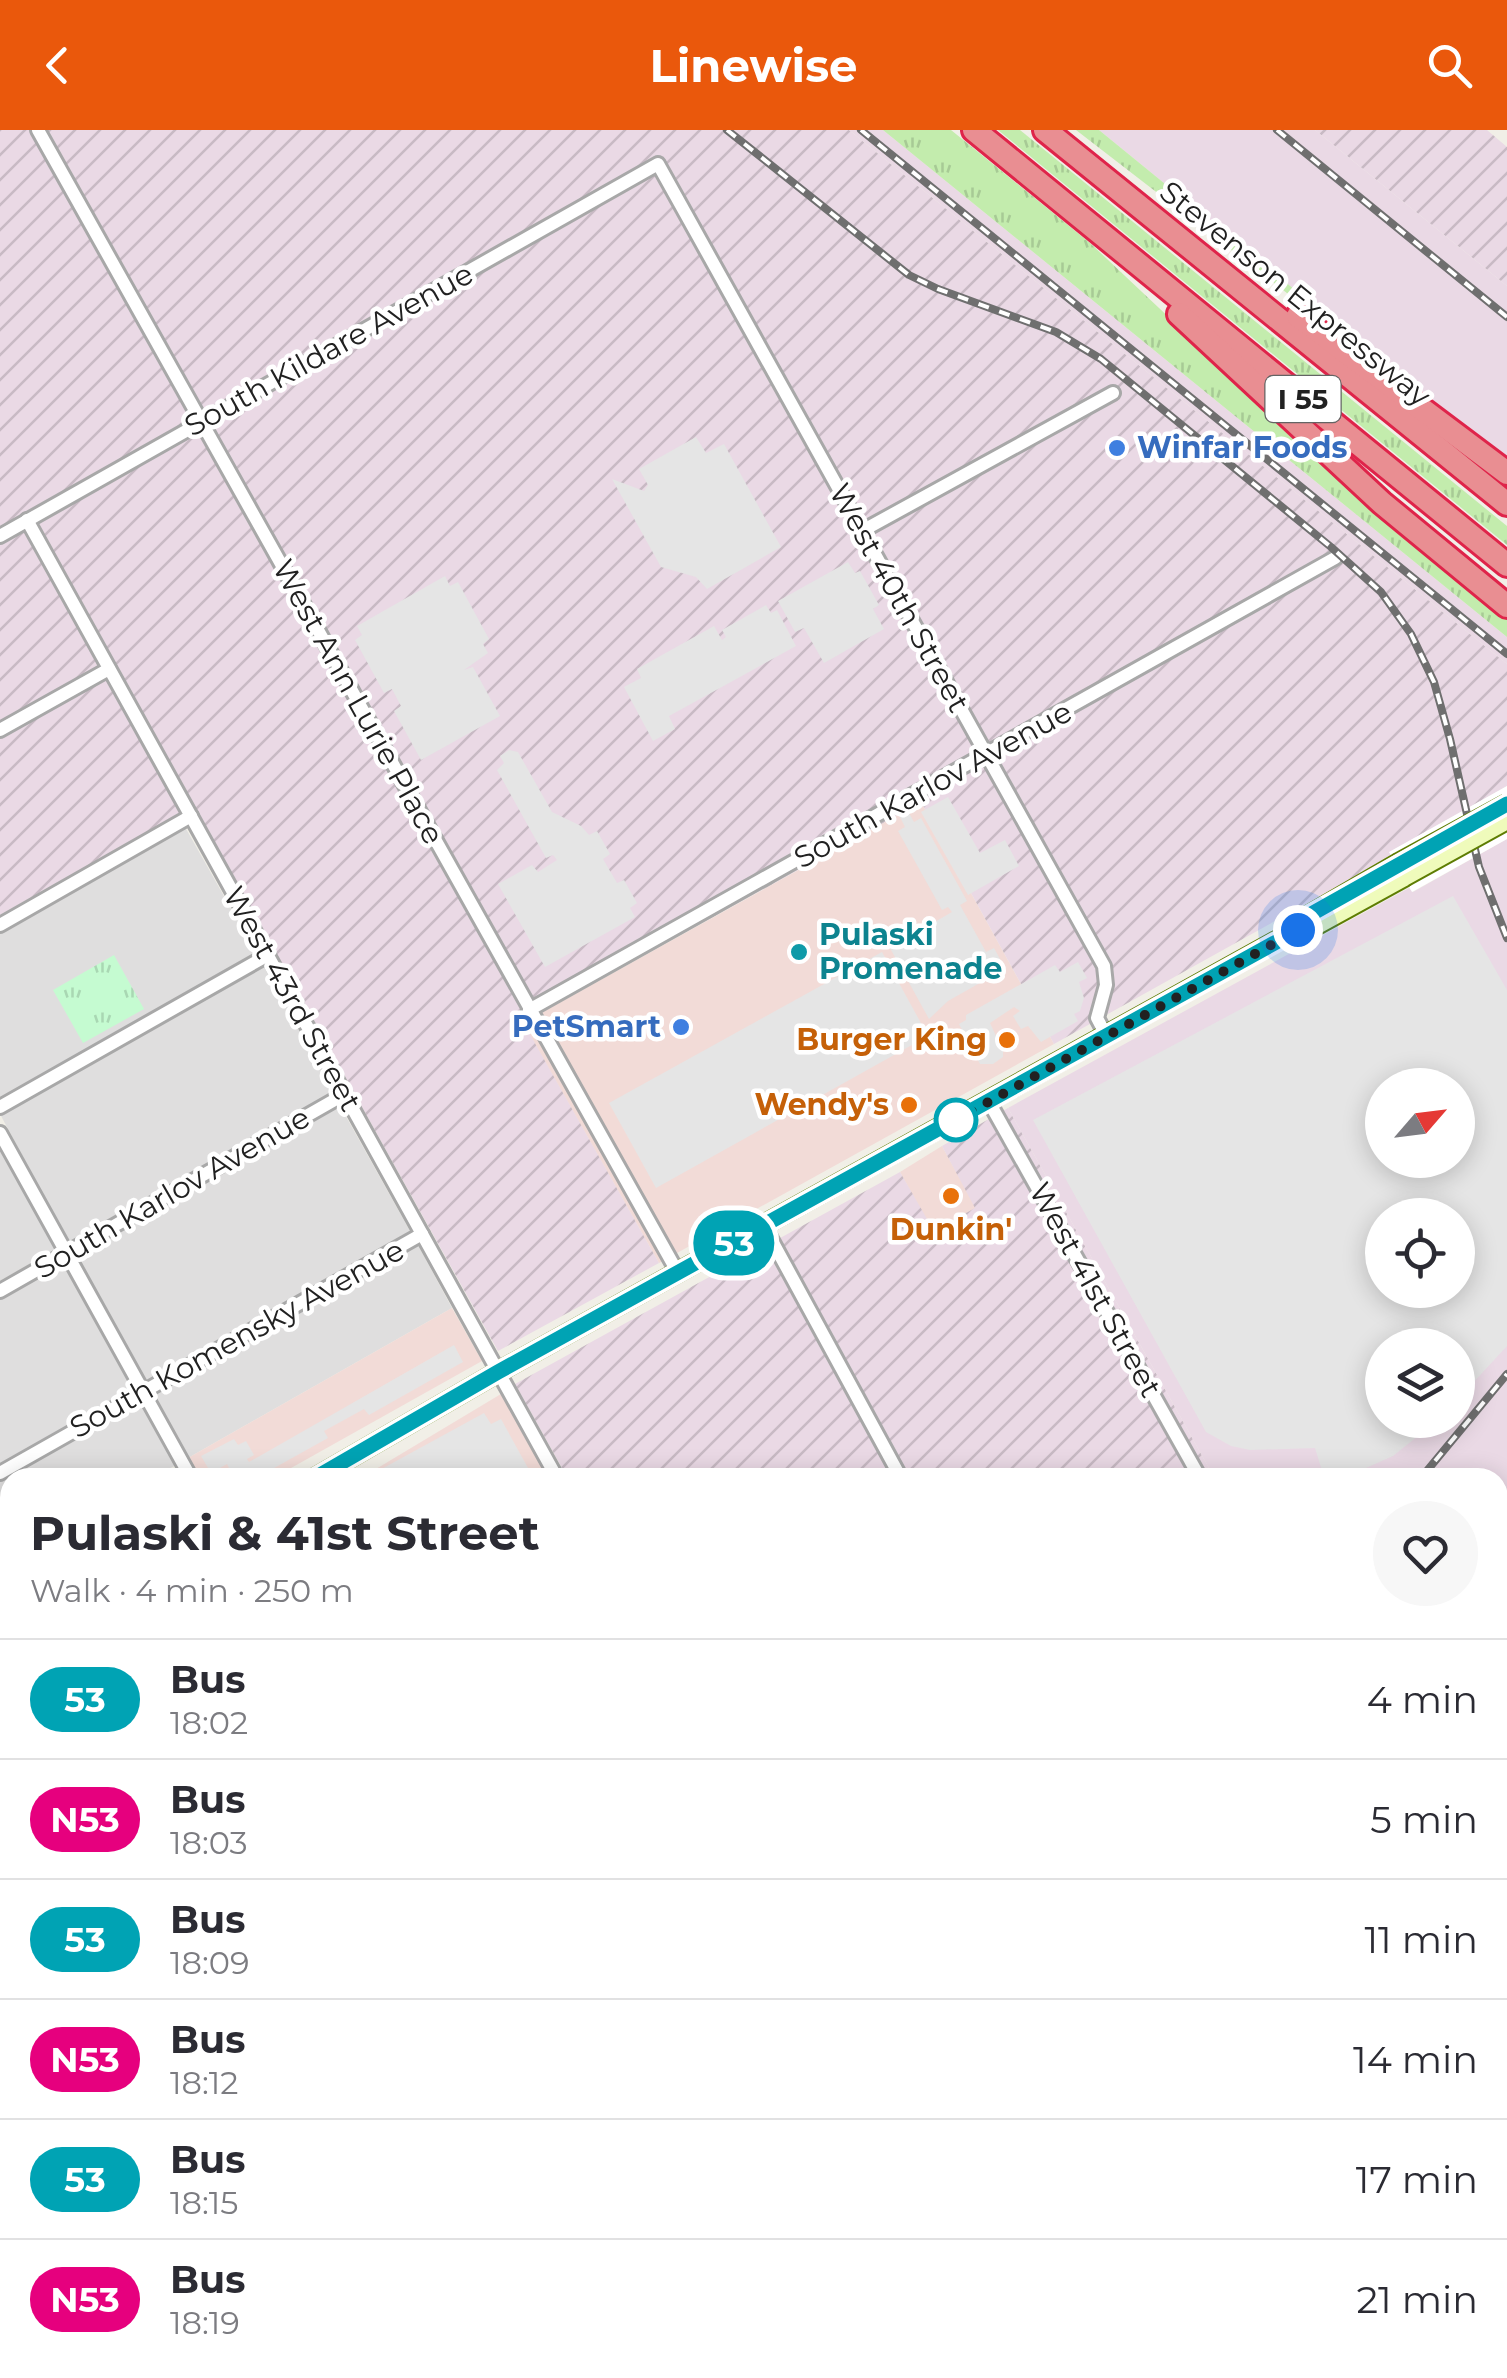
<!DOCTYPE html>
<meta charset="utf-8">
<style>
:root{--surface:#fff;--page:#f7f7f7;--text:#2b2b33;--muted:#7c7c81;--line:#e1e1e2;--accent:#ea580c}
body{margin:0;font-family:Montserrat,sans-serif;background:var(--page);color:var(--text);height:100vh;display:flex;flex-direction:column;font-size:38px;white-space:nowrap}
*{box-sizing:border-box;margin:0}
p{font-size:32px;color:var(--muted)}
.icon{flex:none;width:55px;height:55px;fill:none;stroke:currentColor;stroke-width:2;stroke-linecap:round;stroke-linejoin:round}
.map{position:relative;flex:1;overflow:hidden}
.panel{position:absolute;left:0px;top:1338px;width:1508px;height:912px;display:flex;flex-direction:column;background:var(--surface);border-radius:30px 30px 0 0;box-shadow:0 5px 25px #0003}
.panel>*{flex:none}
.badge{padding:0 20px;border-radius:32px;font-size:35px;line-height:65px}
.needle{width:65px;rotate:62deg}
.buttons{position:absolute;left:1365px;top:938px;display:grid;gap:20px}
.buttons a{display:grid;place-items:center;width:110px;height:110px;border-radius:50%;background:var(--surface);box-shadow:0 5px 25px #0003;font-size:50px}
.you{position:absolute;width:50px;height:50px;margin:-25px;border:8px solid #fff;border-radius:50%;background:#1a73e8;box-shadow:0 0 0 15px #1a73e833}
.map>.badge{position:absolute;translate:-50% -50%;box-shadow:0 0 0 5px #fff}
.round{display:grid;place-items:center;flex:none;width:105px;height:105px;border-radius:52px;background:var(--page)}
.headline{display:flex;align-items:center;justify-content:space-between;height:170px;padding:0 30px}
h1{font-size:48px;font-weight:700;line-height:75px}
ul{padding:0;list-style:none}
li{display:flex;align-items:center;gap:30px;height:120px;padding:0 30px;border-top:2px solid var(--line)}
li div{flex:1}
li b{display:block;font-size:38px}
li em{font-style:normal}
li .badge{min-width:110px;font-weight:700;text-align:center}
header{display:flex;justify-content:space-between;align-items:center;height:130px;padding:0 30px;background:var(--accent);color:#fff;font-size:45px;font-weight:700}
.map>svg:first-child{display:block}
.residential{fill:#dfdede}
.commercial{fill:#f2dbd7}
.industrial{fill:url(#industrial-furrows)}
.railway{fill:#ead9e5;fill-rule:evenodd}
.grass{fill:url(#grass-tufts)}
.park{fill:url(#park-tufts)}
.parking{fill:#e5e5e5;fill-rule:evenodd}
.pier{fill:#fff}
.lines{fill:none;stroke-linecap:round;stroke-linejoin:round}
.minor-casing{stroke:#a8a8a8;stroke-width:18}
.secondary-casing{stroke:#5e7d03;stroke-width:22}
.motorway-casing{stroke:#df244a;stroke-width:28}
.minor{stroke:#fff;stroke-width:12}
.secondary{stroke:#effbbb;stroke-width:18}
.motorway{stroke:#e98e92;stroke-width:22}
.rail-casing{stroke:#6f6f6f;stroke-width:8}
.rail{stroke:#fff;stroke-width:4;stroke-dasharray:11;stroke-linecap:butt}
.secondary-bridge-casing{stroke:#5e7d03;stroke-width:22;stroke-linecap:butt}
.secondary-bridge{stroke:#effbbb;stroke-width:18}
.line-casing{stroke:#fff;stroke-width:22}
.line{stroke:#00a3b4;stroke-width:15}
.walk{stroke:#212121;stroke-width:10;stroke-dasharray:0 18}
.shop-dot{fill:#3f7fe0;stroke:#fff;stroke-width:4}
.culture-dot{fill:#0f9aa8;stroke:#fff;stroke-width:4}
.food-dot{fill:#e8710a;stroke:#fff;stroke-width:4}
.stop-dot{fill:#fff;stroke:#00a3b4;stroke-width:5}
.labels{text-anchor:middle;stroke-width:9;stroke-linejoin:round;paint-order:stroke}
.shield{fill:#fff;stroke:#646464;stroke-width:2.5}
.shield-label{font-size:28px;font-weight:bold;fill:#212121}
.street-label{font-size:30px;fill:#212121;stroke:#fff}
.shop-label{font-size:30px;font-weight:bold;fill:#366cbe;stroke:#fff;text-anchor:start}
.culture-label{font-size:30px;font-weight:bold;fill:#0d838f;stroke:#fff;text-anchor:start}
.food-label{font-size:30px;font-weight:bold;fill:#c56008;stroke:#fff;text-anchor:end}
</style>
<header><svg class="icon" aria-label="back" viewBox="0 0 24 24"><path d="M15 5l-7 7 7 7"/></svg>Linewise<svg class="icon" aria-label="search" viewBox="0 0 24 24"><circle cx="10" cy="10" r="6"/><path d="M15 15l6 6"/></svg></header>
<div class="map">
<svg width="1507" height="2248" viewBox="0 0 1507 2248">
<defs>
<pattern id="industrial-furrows" width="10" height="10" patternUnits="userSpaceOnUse" patternTransform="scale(2.5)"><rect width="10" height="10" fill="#ead9e5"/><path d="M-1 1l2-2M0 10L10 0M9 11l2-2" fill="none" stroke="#c8bac4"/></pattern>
<pattern id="grass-tufts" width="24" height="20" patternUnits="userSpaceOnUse" patternTransform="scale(2.5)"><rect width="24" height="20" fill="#c3ecad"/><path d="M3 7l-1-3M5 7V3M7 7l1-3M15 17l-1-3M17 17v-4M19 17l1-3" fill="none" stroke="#a7ca95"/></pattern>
<pattern id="park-tufts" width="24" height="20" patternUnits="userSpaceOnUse" patternTransform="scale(2.5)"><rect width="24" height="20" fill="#c5fbd1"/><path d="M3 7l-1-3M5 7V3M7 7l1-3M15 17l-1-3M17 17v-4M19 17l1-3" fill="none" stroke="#a9d7b3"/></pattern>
</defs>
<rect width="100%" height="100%" fill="#f1efe7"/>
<!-- residential -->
<g class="residential">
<polygon points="185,697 256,823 0,968 0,802"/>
<polygon points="263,835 334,963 69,1113 0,984"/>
<polygon points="339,974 410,1101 146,1251 76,1125"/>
<polygon points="0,1018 56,1119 0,1151"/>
<polygon points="418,1115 452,1178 188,1328 153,1264"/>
<polygon points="64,1132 134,1258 0,1334 0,1168"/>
<polygon points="141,1271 176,1335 154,1347 10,1348 10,1429 0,1435 0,1351"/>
<polygon points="10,1713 10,1880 0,1886 0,1719"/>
<polygon points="10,1897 10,2064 0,2070 0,1903"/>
<polygon points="10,2081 10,2240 40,2240 26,2248 0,2248 0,2086"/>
</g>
<!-- commercial -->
<g class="commercial">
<polygon points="921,672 1054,914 659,1133 523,893"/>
<polygon points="942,1016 976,1078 933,1102 900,1042"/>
<polygon points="452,1178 482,1231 275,1347 199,1347 188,1328"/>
<polygon points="501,1264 547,1347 361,1348"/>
</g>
<!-- industrial -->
<g class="industrial">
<polygon points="0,0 849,0 1507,534 1507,656 1390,722 1392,726 1054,914 921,672 523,892 659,1133 498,1221 194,676 0,785"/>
<polygon points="1315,0 1487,0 1507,17 1507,156"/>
<polygon points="1008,978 1214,1347 567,1347 515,1254 900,1042 934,1101 975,1078 942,1016"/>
</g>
<!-- railway -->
<g class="railway">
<polygon points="849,0 883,0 1507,507 1507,534"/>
<polygon points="1099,0 1315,0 1507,156 1507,333"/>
<path d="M1507,709V2248H26L40,2240H1498V1348L1214,1347L1008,978L1409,758L1413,762ZM1382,955H1458V1030H1382ZM1382,1085H1458V1160H1382ZM1382,1215H1458V1290H1382Z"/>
</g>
<!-- grass -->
<g class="grass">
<polygon points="883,0 951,0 1090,113 1176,194 1507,486 1507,507"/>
<polygon points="998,0 1020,0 1507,396 1507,415"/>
<polygon points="1076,0 1099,0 1507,333"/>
</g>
<!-- park -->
<polygon class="park" points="114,825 144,879 83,913 53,860"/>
<!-- parking -->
<g class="parking">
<polygon points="696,307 706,323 724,314 781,417 707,459 696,447 661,437 612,349 644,361 648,355 639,339"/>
<polygon points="848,432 855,443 860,441 879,475 873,479 884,499 824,533 804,498 795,502 778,471"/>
<polygon points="445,446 450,456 458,452 489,509 483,514 488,523 464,540 473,537 500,586 421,630 394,581 401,576 392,559 384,563 355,510 362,505 357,496"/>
<polygon points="766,475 771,483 777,480 796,516 669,586 675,599 653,611 624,557 641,548 637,539 714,496 722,510 726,507 722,500"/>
<polygon points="509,620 518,622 552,682 581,696 589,705 597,701 610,724 603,729 617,753 624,750 637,773 630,778 635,787 545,837 498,754 532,735 538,742 557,730 553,725 546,728 497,640 504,633 500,626"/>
<polygon points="948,667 980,723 1005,710 1019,736 968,765 921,682"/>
<polygon points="909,683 914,692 921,688 967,771 960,775 986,822 994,818 1000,829 990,838 994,845 948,871 929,889 890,818 952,782 948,777 942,780 898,701 905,697 900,687"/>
<path d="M1453,766L1507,860V1216L1458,1269V1215H1382V1290H1438L1393,1326L1366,1338L1323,1344L1315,1318L1250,1320L1231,1316L1206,1302L1033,990ZM1382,955H1458V1030H1382ZM1382,1085H1458V1160H1382Z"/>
<polygon points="882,822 928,906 656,1058 609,973"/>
<polygon points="1078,832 1087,848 1079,852 1084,868 1080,881 1074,884 1078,891 1041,912 1028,896 1021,899 1013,886 1020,881 1014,877 990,893 1003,921 1003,927 993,934 980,934 959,894 966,890 966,885 1055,835 1060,842"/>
<polygon points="454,1215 463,1232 369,1285 364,1279 324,1301 328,1308 258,1347 224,1347 220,1342 229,1338 227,1334 211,1343 201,1326 234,1309 238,1315 246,1311 254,1325 247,1329 249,1332"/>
<polygon points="484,1283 491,1294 501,1289 533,1347 367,1347"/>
</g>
<!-- pier -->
<polygon class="pier" points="1507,656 1507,709 1412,762 1389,722"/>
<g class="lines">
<!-- minor casing -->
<g class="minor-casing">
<g id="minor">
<polyline points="38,0 678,1143"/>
<polyline points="27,390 557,1348"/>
<polyline points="862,401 1113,263"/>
<polyline points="0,406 658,34 1104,836 1106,855 1097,888 1107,907"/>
<polyline points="0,600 109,539"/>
<polyline points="0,795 191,686"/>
<polyline points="529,880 1335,428"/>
<polyline points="989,972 1200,1348"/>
<polyline points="0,977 268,825"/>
<polyline points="0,1003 191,1348"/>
<polyline points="764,1096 901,1348"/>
<polyline points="0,1161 345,964"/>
<polyline points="0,1343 422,1104"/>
<polyline points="0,1659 10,1677"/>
<polyline points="0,1709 10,1703"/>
<polyline points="0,1893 10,1888"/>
<polyline points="0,2078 10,2073"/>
<polyline points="15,2248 29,2240"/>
</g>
</g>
<!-- secondary casing -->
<g class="secondary-casing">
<g id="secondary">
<polyline points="1301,795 1306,787 1397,734"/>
<polyline points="315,1348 498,1242 1298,799 1313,797 1404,747"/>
<polyline points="0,1529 10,1523"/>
</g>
</g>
<!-- motorway casing -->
<g class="motorway-casing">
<g id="motorway">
<polyline points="974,0 1507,435"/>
<polyline points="1045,0 1507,374"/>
<polyline points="1179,184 1382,373 1507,476"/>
<polyline points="1298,186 1507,343"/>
</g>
</g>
<!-- minor -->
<use href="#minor" class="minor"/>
<!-- secondary -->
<use href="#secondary" class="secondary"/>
<!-- motorway -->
<use href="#motorway" class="motorway"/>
<!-- rail casing -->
<g class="rail-casing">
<g id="rail">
<polyline points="727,0 909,145 938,159 1056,202 1101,229 1331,417 1381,462 1411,504 1434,552 1450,609 1479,737 1507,808"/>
<polyline points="861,0 1507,524"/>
<polyline points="1277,0 1507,187"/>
<polyline points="1421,1348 1507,1244"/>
</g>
</g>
<!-- rail -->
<use href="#rail" class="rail"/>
<!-- secondary-bridge casing -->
<g class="secondary-bridge-casing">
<g id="secondary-bridge">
<polyline points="1397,734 1507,674"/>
<polyline points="1404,747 1507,690"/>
</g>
</g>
<!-- secondary-bridge -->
<use href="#secondary-bridge" class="secondary-bridge"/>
</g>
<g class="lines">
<!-- line casing -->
<g class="line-casing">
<polyline id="line" points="315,1348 498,1242 1298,800 1306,787 1507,674"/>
</g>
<!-- line -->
<use href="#line" class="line"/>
<!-- walk -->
<polyline class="walk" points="956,990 1298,800"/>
</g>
<!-- markers -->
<g class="shop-dot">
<circle cx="1117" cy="318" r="10"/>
<circle cx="681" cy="897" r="10"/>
</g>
<circle class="culture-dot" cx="799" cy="822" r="10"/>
<g class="food-dot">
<circle cx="1007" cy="910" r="10"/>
<circle cx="909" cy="975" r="10"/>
<circle cx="951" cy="1066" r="10"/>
</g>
<circle class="stop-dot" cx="956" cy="990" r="20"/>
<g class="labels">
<!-- shield labels -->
<rect class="shield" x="1265.5" y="246" width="75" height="46" rx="8"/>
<g class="shield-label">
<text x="1303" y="279">I 55</text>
</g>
<!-- street labels -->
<g class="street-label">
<text transform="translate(1295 164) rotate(39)" y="10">Stevenson Expressway</text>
<text transform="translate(329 220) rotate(-29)" y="10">South Kildare Avenue</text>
<text transform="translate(899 468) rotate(61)" y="10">West 40th Street</text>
<text transform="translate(358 572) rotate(61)" y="10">West Ann Lurie Place</text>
<text transform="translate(933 655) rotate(-29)" y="10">South Karlov Avenue</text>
<text transform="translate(292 869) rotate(61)" y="10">West 43rd Street</text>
<text transform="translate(172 1063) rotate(-30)" y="10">South Karlov Avenue</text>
<text transform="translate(1095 1160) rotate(61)" y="10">West 41st Street</text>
<text transform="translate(237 1209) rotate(-29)" y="10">South Komensky Avenue</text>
</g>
<!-- shop labels -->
<g class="shop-label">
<text x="1137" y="328">Winfar Foods</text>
<text x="661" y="907" text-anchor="end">PetSmart</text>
</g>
<!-- culture labels -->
<g class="culture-label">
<text x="819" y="815">Pulaski<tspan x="819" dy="34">Promenade</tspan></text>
</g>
<!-- food labels -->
<g class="food-label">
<text x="987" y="920">Burger King</text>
<text x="889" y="985">Wendy's</text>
<text x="951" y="1110" text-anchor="middle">Dunkin'</text>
</g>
</g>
</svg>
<div class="buttons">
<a><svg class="needle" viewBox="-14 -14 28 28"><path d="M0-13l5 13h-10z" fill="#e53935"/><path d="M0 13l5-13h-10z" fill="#7c7c81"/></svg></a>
<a><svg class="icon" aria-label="locate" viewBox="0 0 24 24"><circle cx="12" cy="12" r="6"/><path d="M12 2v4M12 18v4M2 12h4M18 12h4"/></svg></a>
<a><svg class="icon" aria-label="layers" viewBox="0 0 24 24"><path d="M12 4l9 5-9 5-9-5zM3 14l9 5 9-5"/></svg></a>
</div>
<div class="you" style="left:1298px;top:800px"></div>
<b class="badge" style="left:734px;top:1113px;background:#00a3b4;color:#fff">53</b>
<section class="panel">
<div class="headline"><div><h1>Pulaski &amp; 41st Street</h1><p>Walk · 4 min · 250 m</p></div><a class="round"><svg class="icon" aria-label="heart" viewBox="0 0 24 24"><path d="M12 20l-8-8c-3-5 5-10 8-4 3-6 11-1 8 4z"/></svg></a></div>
<ul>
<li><span class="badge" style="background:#00a3b4;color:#fff">53</span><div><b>Bus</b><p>18:02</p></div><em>4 min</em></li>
<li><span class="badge" style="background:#e6007e;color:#fff">N53</span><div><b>Bus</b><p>18:03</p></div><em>5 min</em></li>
<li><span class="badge" style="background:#00a3b4;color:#fff">53</span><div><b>Bus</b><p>18:09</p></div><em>11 min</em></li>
<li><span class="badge" style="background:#e6007e;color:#fff">N53</span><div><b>Bus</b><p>18:12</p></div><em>14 min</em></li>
<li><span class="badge" style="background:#00a3b4;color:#fff">53</span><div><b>Bus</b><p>18:15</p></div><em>17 min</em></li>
<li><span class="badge" style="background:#e6007e;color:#fff">N53</span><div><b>Bus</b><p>18:19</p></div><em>21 min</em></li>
</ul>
</section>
</div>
